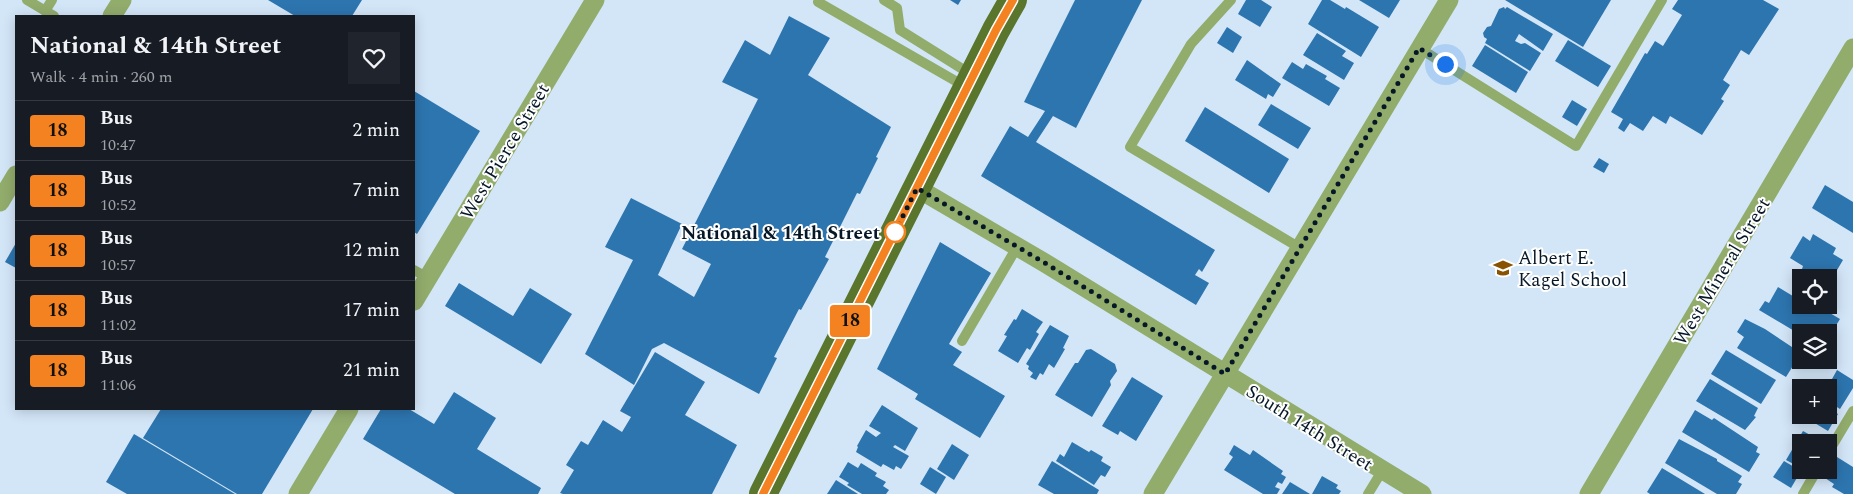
<!DOCTYPE html>
<meta charset="utf-8">
<style>
:root{--surface:#171b24;--page:#20242c;--text:#f1f3f6;--muted:#9ea1a6;--line:#363941}
body{margin:0;font-family:Spectral,serif;background:var(--page);color:var(--text);height:100vh;display:flex;flex-direction:column;font-size:19px;white-space:nowrap}
*{box-sizing:border-box;margin:0}
p{font-size:16px;color:var(--muted)}
.icon{flex:none;width:28px;height:28px;fill:none;stroke:currentColor;stroke-width:2;stroke-linecap:round;stroke-linejoin:round}
.map{position:relative;flex:1;overflow:hidden}
.sheet{position:absolute;left:15px;top:15px;width:400px;height:395px;display:flex;flex-direction:column;background:var(--surface);border-radius:0px;box-shadow:0 2px 12px #0003}
.sheet>*{flex:none}
.badge{padding:0 10px;border-radius:4px;font-size:18px;line-height:32px}
.buttons{position:absolute;left:1792px;top:269px;display:grid;gap:10px}
.buttons a{display:grid;place-items:center;width:45px;height:45px;border-radius:0px;background:var(--surface);box-shadow:0 2px 12px #0003;font-size:25px}
.you{position:absolute;width:25px;height:25px;margin:-12px;border:4px solid #fff;border-radius:50%;background:#1a73e8;box-shadow:0 0 0 8px #1a73e833}
.map>.badge{position:absolute;translate:-50% -50%;box-shadow:0 0 0 2px #fff}
.round{display:grid;place-items:center;flex:none;width:52px;height:52px;border-radius:0px;background:var(--page)}
.headline{display:flex;align-items:center;justify-content:space-between;height:85px;padding:0 15px}
h1{font-size:24px;font-weight:700;line-height:38px}
ul{padding:0;list-style:none}
li{display:flex;align-items:center;gap:15px;height:60px;padding:0 15px;border-top:1px solid var(--line)}
li div{flex:1}
li b{display:block;font-size:19px}
li em{font-style:normal}
li .badge{min-width:55px;font-weight:700;text-align:center}
.map>svg:first-child{display:block}
.building{fill:#2d75af}
.lines{fill:none;stroke-linecap:round;stroke-linejoin:round}
.lane{stroke:#92ac6c;stroke-width:10}
.street{stroke:#92ac6c;stroke-width:19}
.primary{stroke:#5a752c;stroke-width:28}
.line-casing{stroke:#fff;stroke-width:11}
.line{stroke:#f58220;stroke-width:8}
.walk{stroke:#061828;stroke-width:5;stroke-dasharray:0 9}
.stop-dot{fill:#fff;stroke:#f58220;stroke-width:2.5}
.labels{text-anchor:middle;stroke-width:4;stroke-linejoin:round;paint-order:stroke}
.street-label{font-size:19px;fill:#061828;stroke:#fff}
.stop-label{font-size:19px;font-weight:bold;fill:#061828;stroke:#fff;text-anchor:end}
.poi-label{font-size:19px;fill:#061828;stroke:#fff;text-anchor:start}
</style>
<div class="map">
<svg width="1853" height="494" viewBox="0 0 1853 494">
<rect width="100%" height="100%" fill="#d3e6f8"/>
<!-- building -->
<g class="building">
<polygon points="268,0 362,0 352,16 295,16"/>
<polygon points="950,0 961,0 958,5"/>
<polygon points="1075,0 1142,0 1076,128 1053,116 1036,142 1215,250 1202,272 1199,269 1195,275 1209,283 1196,305 981,176 1010,126 1028,137 1045,111 1024,102"/>
<polygon points="1246,0 1261,0 1272,7 1260,27 1238,14"/>
<polygon points="1322,0 1330,0 1345,9 1346,7 1379,27 1361,57 1308,24"/>
<polygon points="1359,0 1400,0 1389,18"/>
<polygon points="1505,0 1611,0 1583,47"/>
<polygon points="1678,0 1763,0 1779,9 1749,55 1741,50 1723,80 1730,85 1721,99 1724,101 1702,135 1670,116 1666,124 1653,116 1643,131 1630,123 1624,132 1618,128 1623,119 1611,112 1645,53 1647,54 1655,41 1663,46 1682,15 1672,9"/>
<polygon points="1504,7 1505,9 1507,7 1553,34 1543,51 1519,34 1515,41 1521,44 1525,43 1541,53 1530,71 1485,43 1487,39 1484,37 1483,33 1487,27 1491,26 1499,9"/>
<polygon points="789,16 830,38 808,75 891,127 876,157 878,158 860,194 857,193 825,257 829,259 801,310 799,309 774,357 777,358 759,394 664,343 652,349 634,385 585,354 633,260 605,247 631,198 682,224 658,275 694,297 711,264 682,249 758,99 722,82 745,40 770,55"/>
<polygon points="1227,27 1242,37 1233,53 1217,43"/>
<polygon points="1317,33 1346,51 1342,56 1354,63 1344,80 1303,55"/>
<polygon points="1568,40 1611,66 1598,87 1555,61"/>
<polygon points="1485,45 1528,72 1516,93 1472,66"/>
<polygon points="1247,60 1281,84 1273,97 1268,94 1266,99 1235,80"/>
<polygon points="1292,62 1303,69 1306,64 1327,76 1325,79 1340,88 1329,106 1282,78"/>
<polygon points="414,91 480,131 417,234 414,232"/>
<polygon points="1572,100 1587,109 1577,126 1562,117"/>
<polygon points="1271,104 1311,128 1298,149 1258,125"/>
<polygon points="1205,107 1289,159 1269,193 1185,141"/>
<polygon points="1599,158 1609,164 1604,173 1593,167"/>
<polygon points="1825,185 1853,202 1853,233 1812,208"/>
<polygon points="1813,234 1836,248 1833,254 1843,260 1830,282 1829,278 1823,278 1818,275 1816,278 1802,269 1803,266 1790,258 1803,236 1810,241"/>
<polygon points="940,242 991,273 949,344 962,352 953,365 1005,396 980,438 915,399 918,394 877,369"/>
<polygon points="16,243 16,268 5,262"/>
<polygon points="459,283 513,316 530,288 572,314 541,364 445,306"/>
<polygon points="1778,287 1801,301 1801,305 1808,305 1821,313 1823,309 1840,319 1830,335 1832,336 1829,342 1829,332 1801,332 1801,335 1759,310 1765,301 1769,303"/>
<polygon points="1022,309 1043,322 1036,332 1039,334 1030,350 1027,348 1018,363 998,351 1007,336 1004,335 1014,319 1016,320"/>
<polygon points="1745,319 1765,329 1801,353 1786,377 1737,348 1744,337 1737,332"/>
<polygon points="1050,325 1069,336 1063,348 1065,349 1054,368 1049,364 1043,375 1040,373 1036,380 1030,377 1033,373 1028,369 1029,366 1026,364"/>
<polygon points="1091,349 1115,364 1117,371 1110,381 1111,385 1092,417 1055,395 1075,363 1078,363 1086,350"/>
<polygon points="1726,350 1776,380 1761,404 1711,374"/>
<polygon points="655,352 705,382 685,415 737,445 712,494 563,494 560,493 574,470 566,465 581,441 588,445 603,420 622,432 631,417 620,411"/>
<polygon points="1837,370 1853,380 1853,388 1840,409 1829,402 1829,388 1827,388"/>
<polygon points="1132,377 1163,396 1136,441 1120,431 1118,435 1102,426"/>
<polygon points="1710,379 1758,408 1754,416 1756,417 1745,430 1696,401"/>
<polygon points="454,392 496,418 477,449 541,488 538,494 455,494 363,439 381,409 409,409 434,424"/>
<polygon points="882,405 918,428 905,451 895,445 893,447 909,456 901,469 896,466 894,470 883,464 881,467 856,452 858,447 857,446 866,430 876,437 881,433 869,426"/>
<polygon points="1829,408 1838,414 1828,431 1808,419 1810,415 1829,415"/>
<polygon points="161,409 313,409 262,494 237,494 143,438"/>
<polygon points="1695,410 1712,420 1714,418 1758,447 1756,452 1760,454 1749,472 1682,432"/>
<polygon points="1803,431 1823,442 1801,442 1801,468 1786,460"/>
<polygon points="134,434 235,494 127,494 106,482"/>
<polygon points="1679,439 1717,459 1717,461 1742,476 1738,482 1742,484 1736,494 1717,494 1665,463"/>
<polygon points="1072,442 1089,452 1091,450 1103,457 1101,461 1111,467 1105,477 1101,475 1094,485 1056,461 1060,454 1064,457"/>
<polygon points="952,444 969,455 954,480 937,469"/>
<polygon points="1234,445 1250,455 1253,450 1283,471 1281,474 1286,477 1282,484 1278,482 1275,487 1280,489 1277,494 1263,494 1224,470 1233,457 1229,454"/>
<polygon points="1837,457 1853,467 1853,494 1844,494 1832,487 1834,484 1825,478"/>
<polygon points="1052,461 1099,490 1097,494 1054,494 1038,485"/>
<polygon points="1784,461 1801,471 1791,488 1773,477"/>
<polygon points="848,462 858,468 861,463 877,473 875,476 886,482 883,486 889,490 886,494 862,494 847,485 849,483 839,477"/>
<polygon points="930,467 946,477 936,494 920,484"/>
<polygon points="1662,468 1705,494 1650,494 1647,492"/>
<polygon points="1322,476 1338,485 1336,488 1341,491 1339,494 1312,494"/>
<polygon points="836,480 858,494 827,494"/>
<polygon points="1290,482 1310,494 1282,494"/>
</g>
<g class="lines">
<!-- lane -->
<g class="lane">
<polyline points="27,0 54,16"/>
<polyline points="884,0 897,8 900,30 972,75"/>
<polyline points="1231,0 1191,44 1130,147 1300,248"/>
<polyline points="818,2 966,87"/>
<polyline points="45,11 52,0"/>
<polyline points="1419,48 1576,146 1662,0"/>
<polyline points="414,270 428,278"/>
<polyline points="962,341 1017,247"/>
<polyline points="1829,451 1853,411"/>
<polyline points="1368,494 1382,471"/>
<polyline points="1803,494 1817,470"/>
</g>
<!-- street -->
<g class="street">
<polyline points="112,16 122,0"/>
<polyline points="917,188 1045,263 1422,494"/>
<polyline points="0,202 16,175"/>
<polyline points="414,301 595,0"/>
<polyline points="298,494 349,409"/>
<polyline points="1153,494 1449,0"/>
<polyline points="1589,494 1853,48"/>
</g>
<!-- primary -->
<polyline class="primary" points="763,494 996,30 1013,0"/>
</g>
<g class="lines">
<!-- line casing -->
<g class="line-casing">
<polyline id="line" points="763,494 996,30 1013,0"/>
</g>
<!-- line -->
<use href="#line" class="line"/>
<!-- walk -->
<polyline class="walk" points="895,232 893,236 917,188 1045,263 1225,374 1419,48 1445,64"/>
</g>
<!-- icons -->
<defs>
<g id="school-bare" transform="scale(1.5)"><path d="M0-5L7-2L0 1L-7-2ZM-4 1L0 2.5L4 1V4Q0 6-4 4Z" fill="#885201" stroke="#fff" stroke-width="2.5" paint-order="stroke"/></g>
</defs>
<g fill-rule="evenodd">
<use href="#school-bare" x="1503" y="268"/>
</g>
<!-- markers -->
<circle class="stop-dot" cx="895" cy="232" r="10"/>
<g class="labels">
<!-- street labels -->
<g class="street-label">
<text transform="translate(504 151) rotate(-59)" y="7">West Pierce Street</text>
<text transform="translate(1721 271) rotate(-59)" y="7">West Mineral Street</text>
<text transform="translate(1310 427) rotate(32)" y="7">South 14th Street</text>
</g>
<!-- stop labels -->
<g class="stop-label">
<text x="880" y="239">National &amp; 14th Street</text>
</g>
<!-- poi labels -->
<g class="poi-label">
<text x="1518" y="264">Albert E.<tspan x="1518" dy="22">Kagel School</tspan></text>
</g>
</g>
</svg>
<div class="buttons">
<a><svg class="icon" aria-label="locate" viewBox="0 0 24 24"><circle cx="12" cy="12" r="6"/><path d="M12 2v4M12 18v4M2 12h4M18 12h4"/></svg></a>
<a><svg class="icon" aria-label="layers" viewBox="0 0 24 24"><path d="M12 4l9 5-9 5-9-5zM3 14l9 5 9-5"/></svg></a>
<a>+</a>
<a>−</a>
</div>
<div class="you" style="left:1445px;top:64px"></div>
<b class="badge" style="left:850px;top:321px;background:#f58220;color:#111">18</b>
<section class="sheet">
<div class="headline"><div><h1>National &amp; 14th Street</h1><p>Walk · 4 min · 260 m</p></div><a class="round"><svg class="icon" aria-label="heart" viewBox="0 0 24 24"><path d="M12 20l-8-8c-3-5 5-10 8-4 3-6 11-1 8 4z"/></svg></a></div>
<ul>
<li><span class="badge" style="background:#f58220;color:#111">18</span><div><b>Bus</b><p>10:47</p></div><em>2 min</em></li>
<li><span class="badge" style="background:#f58220;color:#111">18</span><div><b>Bus</b><p>10:52</p></div><em>7 min</em></li>
<li><span class="badge" style="background:#f58220;color:#111">18</span><div><b>Bus</b><p>10:57</p></div><em>12 min</em></li>
<li><span class="badge" style="background:#f58220;color:#111">18</span><div><b>Bus</b><p>11:02</p></div><em>17 min</em></li>
<li><span class="badge" style="background:#f58220;color:#111">18</span><div><b>Bus</b><p>11:06</p></div><em>21 min</em></li>
</ul>
</section>
</div>
